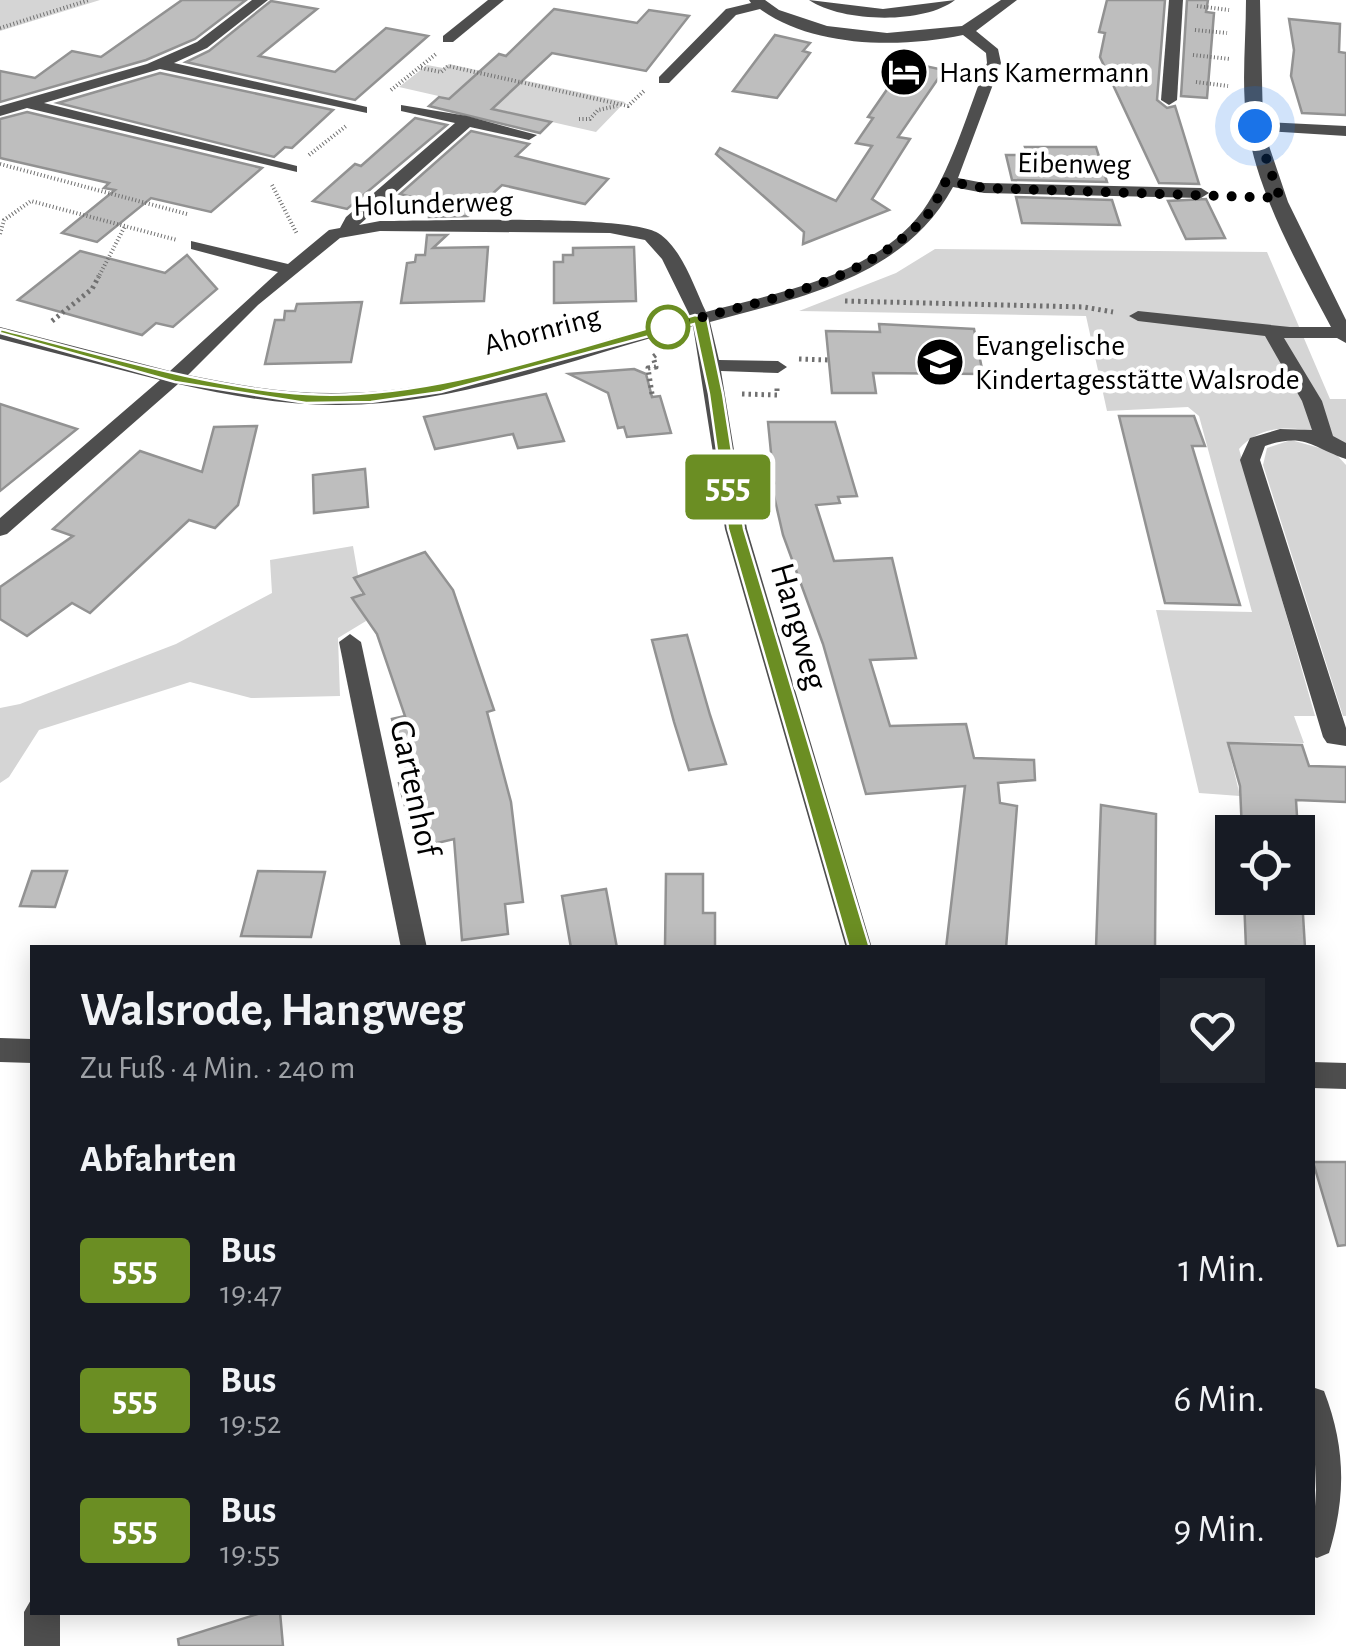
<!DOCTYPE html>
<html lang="de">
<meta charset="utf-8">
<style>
:root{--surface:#171b24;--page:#20242c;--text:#f1f3f6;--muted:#9ea1a6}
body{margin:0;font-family:"Alegreya Sans",sans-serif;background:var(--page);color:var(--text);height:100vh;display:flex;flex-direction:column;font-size:38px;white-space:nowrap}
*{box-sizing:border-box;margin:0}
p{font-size:32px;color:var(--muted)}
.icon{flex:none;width:55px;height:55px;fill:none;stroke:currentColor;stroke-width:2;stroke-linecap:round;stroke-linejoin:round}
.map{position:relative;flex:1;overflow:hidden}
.side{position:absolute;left:30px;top:945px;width:1285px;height:670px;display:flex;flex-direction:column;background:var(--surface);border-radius:0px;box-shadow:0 5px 25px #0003}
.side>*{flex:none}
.badge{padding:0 20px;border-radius:8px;font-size:35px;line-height:65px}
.controls{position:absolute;left:1215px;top:815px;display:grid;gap:20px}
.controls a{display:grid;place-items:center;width:100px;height:100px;border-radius:0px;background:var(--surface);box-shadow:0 5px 25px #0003;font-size:50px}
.you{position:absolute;width:50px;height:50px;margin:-25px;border:8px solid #fff;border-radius:50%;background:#1a73e8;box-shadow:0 0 0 15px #1a73e833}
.map>.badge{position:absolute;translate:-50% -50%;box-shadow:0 0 0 5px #fff}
h2{padding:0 50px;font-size:38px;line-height:90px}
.round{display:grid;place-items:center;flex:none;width:105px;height:105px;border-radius:0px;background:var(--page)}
.head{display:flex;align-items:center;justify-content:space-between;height:170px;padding:0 50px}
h1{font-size:48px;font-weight:700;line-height:75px}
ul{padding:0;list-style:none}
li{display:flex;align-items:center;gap:30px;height:130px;padding:0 50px}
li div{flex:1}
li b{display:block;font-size:38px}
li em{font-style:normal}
li .badge{min-width:110px;font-weight:700;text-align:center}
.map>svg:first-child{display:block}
.green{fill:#d5d5d5}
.building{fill:#bebebe;stroke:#929292;stroke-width:2.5}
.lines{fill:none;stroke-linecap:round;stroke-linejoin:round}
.path-far1{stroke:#707070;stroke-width:4;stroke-dasharray:1 2.5;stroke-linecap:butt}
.path{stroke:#707070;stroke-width:5;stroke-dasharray:2.5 4;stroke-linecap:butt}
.minor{fill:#4e4e4e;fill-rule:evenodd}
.line{fill:#6b8e23;stroke:#fff;stroke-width:2.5}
.walk{stroke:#000;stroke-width:10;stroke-dasharray:0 18}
.stop-dot{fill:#fff;stroke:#6b8e23;stroke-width:5}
.labels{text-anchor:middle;stroke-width:9;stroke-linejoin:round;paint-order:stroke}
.far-poi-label{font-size:30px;fill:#000;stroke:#fff;text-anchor:start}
.far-street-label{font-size:30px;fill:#000;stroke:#fff}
.street-label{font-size:35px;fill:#000;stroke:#fff}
</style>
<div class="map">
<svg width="1346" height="1646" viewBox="0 0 1346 1646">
<rect width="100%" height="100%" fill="#fff"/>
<!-- green -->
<g class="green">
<polygon points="0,0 100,0 0,31"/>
<polygon points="449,64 625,102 596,132 399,87 427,65 443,68"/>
<path d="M935,249L1267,252L1330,399H1346V444C1313,427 1266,418 1239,449L1315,716H1294L1304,743L1227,742L1240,796L1199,793L1156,610L1252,612L1199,416L1188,407L1107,411L1086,316L799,311L896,273Z"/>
<polygon points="1291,440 1334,452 1346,465 1346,716 1343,716 1263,465 1267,448"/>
<polygon points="353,546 366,621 338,638 340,696 251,698 190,682 39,730 9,777 0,783 0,708 20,704 176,644 272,593 270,560"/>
</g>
<!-- building -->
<g class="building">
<polygon points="182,0 246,0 195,39 146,60 0,102 0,71 35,78 72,51 101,57"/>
<polygon points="1107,0 1165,0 1157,100 1167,108 1175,106 1199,184 1159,183 1100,57 1105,33 1099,32"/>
<polygon points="1187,0 1208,0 1206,12 1214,13 1207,98 1181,96"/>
<polygon points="271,1 317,9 259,56 335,72 386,28 428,36 355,100 186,62 209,51"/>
<polygon points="554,9 637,23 649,10 689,16 646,71 552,53 492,109 551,122 540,133 429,106 439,97 449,99 499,54 506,56"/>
<polygon points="1289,19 1340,24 1339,52 1346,53 1346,115 1302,113 1291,76 1294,50"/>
<polygon points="775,35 810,43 803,51 810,53 777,98 733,91"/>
<polygon points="906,62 944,70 898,137 910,139 872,199 889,210 803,244 804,232 716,154 720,148 836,201 872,146 856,143 873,118 868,117"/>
<polygon points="160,73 333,110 292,148 285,147 274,157 58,103"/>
<polygon points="27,112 262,168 211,212 151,198 97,242 62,233 115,190 104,188 109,183 0,158 0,119"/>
<polygon points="415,118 447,125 347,209 313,201 355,164 361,166"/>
<polygon points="471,131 529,144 516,156 608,179 585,204 502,185 468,216 429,217 430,202 400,194"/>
<polygon points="1025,147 1096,147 1107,182 1012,180 1006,155 1028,155"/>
<polygon points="1016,197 1112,200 1120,225 1022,223"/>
<polygon points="1206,199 1225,238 1186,239 1168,201"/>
<polygon points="427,235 447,235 433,248 488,247 484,301 401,303 407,263 415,262 416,255 425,255"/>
<polygon points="634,247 636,301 554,303 554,262 563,262 563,255 573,255 573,248"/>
<polygon points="80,251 165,273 187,255 217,289 173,327 156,323 142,335 18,300"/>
<polygon points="362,302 351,362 265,364 275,320 284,320 285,311 295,311 297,304"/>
<polygon points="879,324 974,329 983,374 873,373 876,393 832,393 826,331 880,332"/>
<polygon points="634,369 646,374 652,397 660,396 671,433 627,437 624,427 618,428 608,393 569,374"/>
<polygon points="546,394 564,441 518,448 513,434 435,449 424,417"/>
<polygon points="0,404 77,429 0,491"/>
<polygon points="1119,416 1194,416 1205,446 1192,446 1240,605 1165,603"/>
<polygon points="768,422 835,422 857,496 838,497 840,503 816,505 834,561 892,558 916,658 870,660 890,726 966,724 974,758 1034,760 1035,780 998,783 1000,803 1017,806 1006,948 946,948 965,786 866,794 823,644 783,535 771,483 774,483"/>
<polygon points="257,426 238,505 215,528 189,520 90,613 72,603 27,636 0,619 0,587 73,536 53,529 140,451 202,472 214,427"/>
<polygon points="365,469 368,507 314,513 313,475"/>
<polygon points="425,552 453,590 494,710 487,712 511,802 523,902 505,904 508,934 462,940 454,839 416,848 399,783 409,780 392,719 405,716 377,634 352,598 364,594 354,578"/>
<polygon points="687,635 710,715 726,764 689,770 674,722 652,640"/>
<polygon points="1228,743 1302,745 1309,766 1346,767 1346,802 1296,800 1298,832 1242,832 1240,786"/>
<polygon points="1101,805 1156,814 1155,948 1096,948"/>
<polygon points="32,871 67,871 55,907 20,906"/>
<polygon points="258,871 325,872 311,937 241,936"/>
<polygon points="666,874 703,874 703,913 715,913 715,948 665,948"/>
<polygon points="606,889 617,948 571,948 562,896"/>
<polygon points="1244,898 1302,898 1305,948 1246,948"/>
<polygon points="1313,1162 1346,1162 1346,1245 1338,1246"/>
<polygon points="264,1612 280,1612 283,1646 179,1646 178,1639"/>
</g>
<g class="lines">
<!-- path-far1 -->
<g class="path-far1">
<polyline points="1197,6 1229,10"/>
<polyline points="0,28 89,0"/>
<polyline points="1195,30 1227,33"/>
<polyline points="1193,55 1230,59"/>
<polyline points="421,68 441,72 448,66 628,106 645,90"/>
<polyline points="1196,82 1228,86"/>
<polyline points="391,90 436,54"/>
<polyline points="579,119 590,119 598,110 617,106"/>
<polyline points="309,155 346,126"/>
<polyline points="0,164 187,214"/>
<polyline points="272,185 297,234"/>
<polyline points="0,234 4,220 31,201 177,240"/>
<polyline points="98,278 125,226"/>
</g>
<!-- path -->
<g class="path">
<polyline points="845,301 1084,307 1113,312"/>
<polyline points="52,321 92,289 99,276"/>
<polyline points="799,359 829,360"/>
<polyline points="652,394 648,368 656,367 653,357 657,354"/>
<polyline points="742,394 777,395 777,388"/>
</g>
<!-- minor -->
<g class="minor">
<polygon points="252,0 268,0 207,48 174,63 367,107 367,113 160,69 44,103 297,166 297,172 27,108 0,116 0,106 147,64 197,42"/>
<polygon points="488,0 504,0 453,42 443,42 443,36"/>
<path d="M749,0H765L779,10L827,26L887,33L962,26L1001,0H1017L976,31L998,49L1001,63L958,178L984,183L1201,188L1209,193L1201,198L984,193L953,187C904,277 802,297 710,322L719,360L778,361L787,367L778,373L721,371L747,529L872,948H846L725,529L693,326C578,357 457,406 336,405C283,405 230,396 178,384L7,534L0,536V518L160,380L0,339V327L170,371L278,272L191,249V241L288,264L329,230L340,228L346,217L455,123L401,111V105L467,116L537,135L529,140L470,127L359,225L380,221C427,221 628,214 658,233C682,248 694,287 706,312C781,292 883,274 928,203C954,162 968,110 987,63L986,53L963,35C901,48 814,48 760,9L736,15L669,83H659V77L726,9L751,3ZM380,231L610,233L645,240L662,259L690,316C576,346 459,392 339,393C288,394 237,385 188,375L258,305L340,238Z"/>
<path d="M809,0L883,9L955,0C923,25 841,22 809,0Z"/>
<polygon points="1169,0 1183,0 1177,100 1169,105 1161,100"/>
<path d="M1246,0H1260L1263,122L1346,126V136L1264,131L1288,202L1346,320V343L1337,338H1284L1322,401L1333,436L1346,443V459C1313,448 1305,432 1265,446L1260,460L1346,728V746L1327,743L1323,737L1240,460L1250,438L1280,429L1312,430L1302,401L1265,336L1138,321L1129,316L1138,311L1290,327H1331C1298,265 1258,195 1247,125C1241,84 1246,41 1246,0Z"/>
<polygon points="350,634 361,642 427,948 401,948 339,642"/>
<polygon points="0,1038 32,1039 32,1063 0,1062"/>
<polygon points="1312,1062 1346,1063 1346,1089 1312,1088"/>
<path d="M1312,1387L1324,1391C1346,1448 1346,1497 1329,1553L1317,1558L1312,1556L1316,1490Z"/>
<polygon points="32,1598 32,1612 60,1612 60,1646 24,1646 24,1612"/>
</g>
</g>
<!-- line -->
<path class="line" d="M695,315L707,318L723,394L744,529L870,948L859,956L849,948L728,529L709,394L694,324L441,392L371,402L306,403L175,382L0,333V329C96,353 208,388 307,394C430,402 575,347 695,315Z"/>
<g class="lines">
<!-- walk -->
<path class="walk" d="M668,327C751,301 854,290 922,221C933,211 939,194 946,181L984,188L1280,198L1255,126"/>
</g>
<!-- icons -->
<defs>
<g id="hotel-disc" transform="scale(2.5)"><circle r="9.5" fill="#000" stroke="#fff"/><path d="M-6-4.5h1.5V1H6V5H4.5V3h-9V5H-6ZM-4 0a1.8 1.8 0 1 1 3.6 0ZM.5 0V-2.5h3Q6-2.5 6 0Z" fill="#fff"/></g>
<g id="school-disc" transform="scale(2.5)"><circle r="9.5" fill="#000" stroke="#fff"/><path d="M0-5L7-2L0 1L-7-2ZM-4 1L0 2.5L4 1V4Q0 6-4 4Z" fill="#fff"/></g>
</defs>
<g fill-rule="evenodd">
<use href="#hotel-disc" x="904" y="72"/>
<use href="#school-disc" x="940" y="362"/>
</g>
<!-- markers -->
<circle class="stop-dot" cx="668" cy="327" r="20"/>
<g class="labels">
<!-- far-poi labels -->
<g class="far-poi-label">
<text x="939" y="82">Hans Kamermann</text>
<text x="975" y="355">Evangelische<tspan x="975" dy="34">Kindertagesstätte Walsrode</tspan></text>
</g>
<!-- far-street labels -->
<g class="far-street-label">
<text transform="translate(1074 163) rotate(1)" y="10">Eibenweg</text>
<text transform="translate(433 203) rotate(-2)" y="10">Holunderweg</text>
<text transform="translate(542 330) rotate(-15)" y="10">Ahornring</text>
</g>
<!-- street labels -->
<g class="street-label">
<text transform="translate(800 626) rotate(74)" y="12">Hangweg</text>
<text transform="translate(416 788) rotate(78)" y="12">Gartenhof</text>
</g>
</g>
</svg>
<div class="controls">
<a><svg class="icon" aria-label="locate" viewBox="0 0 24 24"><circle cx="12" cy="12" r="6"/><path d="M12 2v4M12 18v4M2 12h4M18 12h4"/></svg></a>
</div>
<div class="you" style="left:1255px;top:126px"></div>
<b class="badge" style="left:728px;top:487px;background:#6b8e23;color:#fff">555</b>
<section class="side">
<div class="head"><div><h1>Walsrode, Hangweg</h1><p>Zu Fuß · 4 Min. · 240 m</p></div><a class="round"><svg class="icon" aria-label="heart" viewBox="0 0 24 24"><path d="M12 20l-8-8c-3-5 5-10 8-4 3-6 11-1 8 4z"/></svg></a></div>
<h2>Abfahrten</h2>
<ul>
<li><span class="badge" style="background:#6b8e23;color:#fff">555</span><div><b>Bus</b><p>19:47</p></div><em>1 Min.</em></li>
<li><span class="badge" style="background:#6b8e23;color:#fff">555</span><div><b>Bus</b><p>19:52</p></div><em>6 Min.</em></li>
<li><span class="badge" style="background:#6b8e23;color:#fff">555</span><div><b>Bus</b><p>19:55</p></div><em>9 Min.</em></li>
</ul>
</section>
</div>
